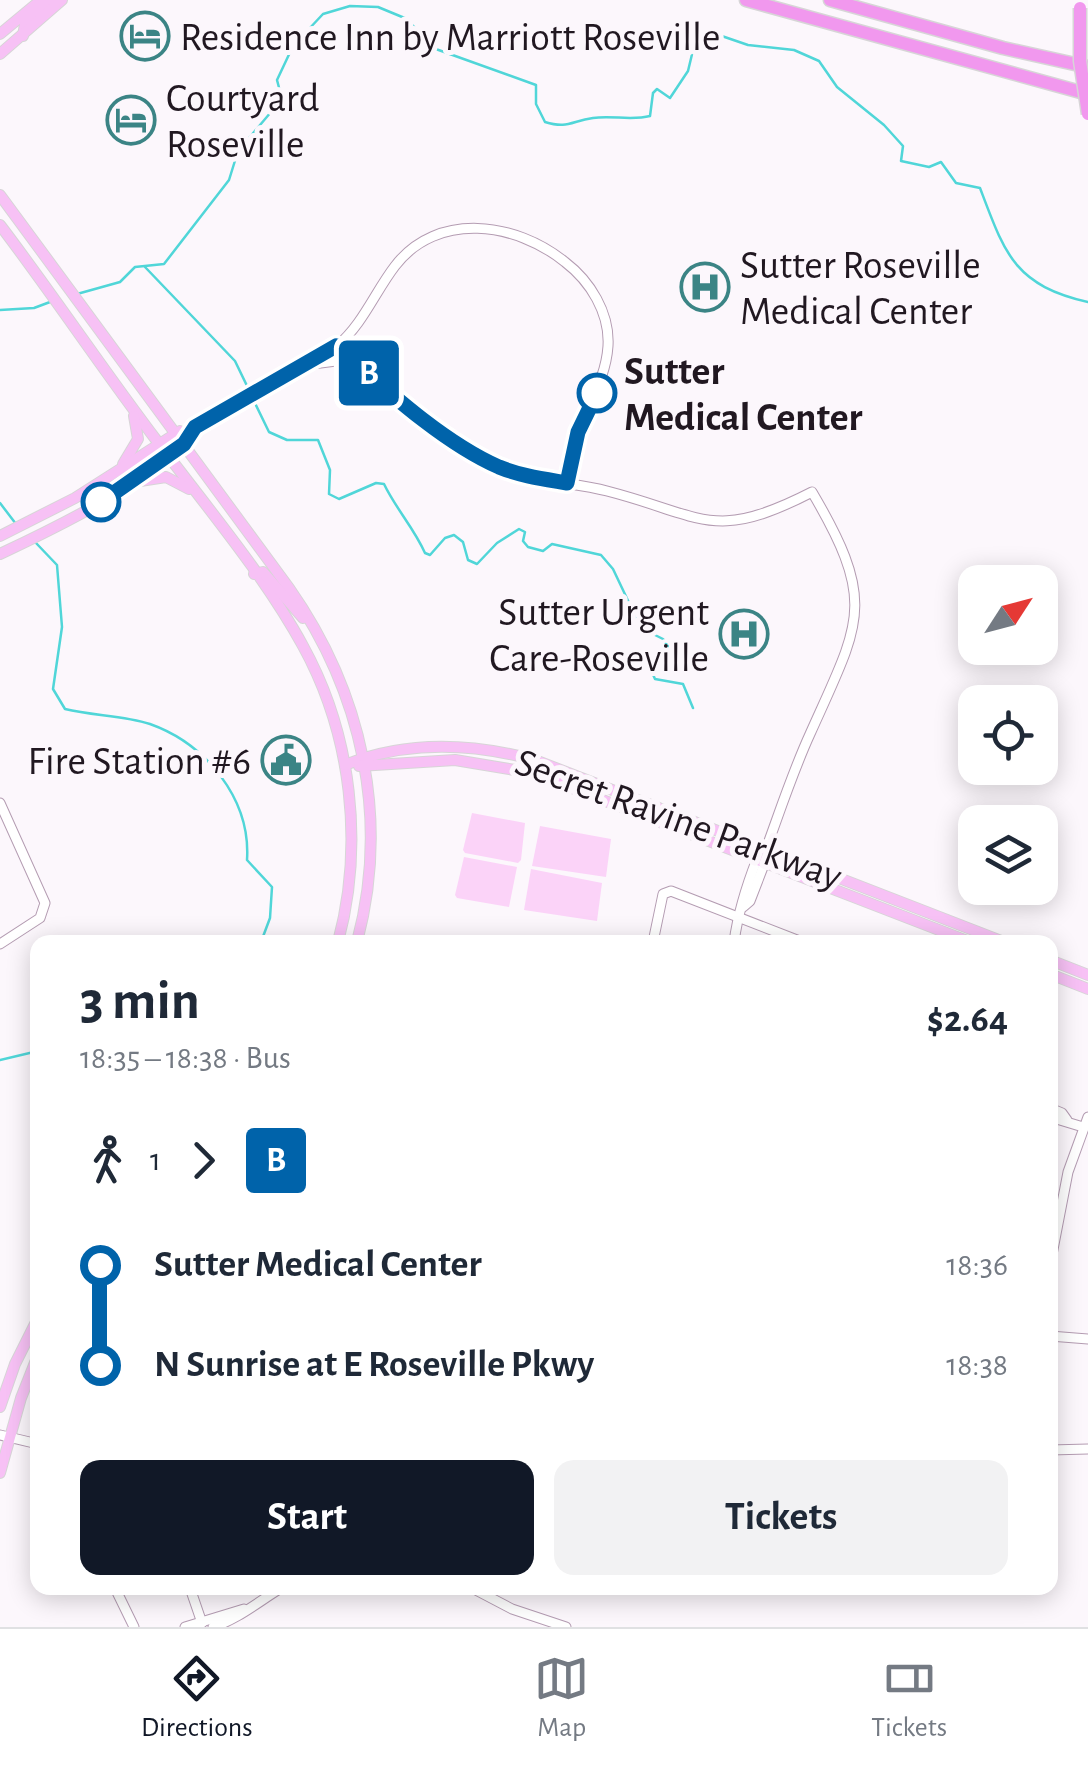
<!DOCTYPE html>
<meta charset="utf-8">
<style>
:root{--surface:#fff;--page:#f2f2f3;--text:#1f2937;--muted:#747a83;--line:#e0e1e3;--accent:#111827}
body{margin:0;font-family:"Alegreya Sans",sans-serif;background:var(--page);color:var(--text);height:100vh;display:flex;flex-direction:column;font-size:38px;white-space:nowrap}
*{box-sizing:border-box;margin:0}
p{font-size:32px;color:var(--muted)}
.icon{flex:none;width:55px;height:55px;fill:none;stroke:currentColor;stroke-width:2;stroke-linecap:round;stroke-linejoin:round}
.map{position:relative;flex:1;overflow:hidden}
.panel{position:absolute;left:30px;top:935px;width:1028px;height:660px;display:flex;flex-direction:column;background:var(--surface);border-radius:20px;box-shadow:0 5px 25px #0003}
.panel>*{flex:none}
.badge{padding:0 20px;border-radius:8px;font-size:35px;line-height:65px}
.needle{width:65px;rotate:54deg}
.controls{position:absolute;left:958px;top:565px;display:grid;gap:20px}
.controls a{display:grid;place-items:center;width:100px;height:100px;border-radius:20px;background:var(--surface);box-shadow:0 5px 25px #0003;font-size:50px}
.map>.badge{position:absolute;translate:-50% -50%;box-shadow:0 0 0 5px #fff}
.legs{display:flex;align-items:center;gap:15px;height:110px;padding:0 50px;font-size:32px}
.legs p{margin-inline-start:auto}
.headline{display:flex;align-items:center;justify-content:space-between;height:170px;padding:0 50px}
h1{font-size:55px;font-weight:600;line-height:75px}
.action{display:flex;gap:20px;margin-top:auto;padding:20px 50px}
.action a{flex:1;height:115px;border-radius:20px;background:var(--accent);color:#fff;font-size:40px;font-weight:600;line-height:115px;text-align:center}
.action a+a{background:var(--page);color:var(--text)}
ul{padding:0 50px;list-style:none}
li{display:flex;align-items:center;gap:35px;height:100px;font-size:38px}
li i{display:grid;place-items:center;width:15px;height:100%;margin:0 12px;background:currentColor}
li i::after{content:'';width:25px;height:25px;margin:-12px;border:8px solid;border-radius:50%;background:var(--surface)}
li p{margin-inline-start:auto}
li:first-child i{background:linear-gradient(#0000 50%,currentColor 0)}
li:last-child i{background:linear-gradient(currentColor 50%,#0000 0)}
.dock{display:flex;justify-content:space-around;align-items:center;height:140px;border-top:2px solid var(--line);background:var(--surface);font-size:28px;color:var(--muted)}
.dock a{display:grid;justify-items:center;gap:5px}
.dock .current{color:var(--accent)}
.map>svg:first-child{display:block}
.green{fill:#fbd3f8}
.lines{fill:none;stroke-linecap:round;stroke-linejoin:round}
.stream{stroke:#50d6d8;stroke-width:2.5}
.minor-casing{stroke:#b49cb2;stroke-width:11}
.major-casing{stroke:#d7d5d7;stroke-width:12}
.highway-casing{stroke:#d7d5d7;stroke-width:15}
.minor{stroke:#fff;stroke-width:9}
.major{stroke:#f7c1f5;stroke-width:10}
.highway{stroke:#f198ee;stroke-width:12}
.highway-bridge-casing{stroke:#d7d5d7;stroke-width:15;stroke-linecap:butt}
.highway-bridge{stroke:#f198ee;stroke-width:12}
.line-1-casing{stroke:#fff;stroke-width:22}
.line-1{stroke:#0063aa;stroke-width:15}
.stop-1-dot{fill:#fff;stroke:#0063aa;stroke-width:5}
.labels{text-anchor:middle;stroke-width:10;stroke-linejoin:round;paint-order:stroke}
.poi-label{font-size:40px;fill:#211821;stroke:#fcf7fc;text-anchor:start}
.stop-label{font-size:40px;font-weight:bold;fill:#211821;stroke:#fcf7fc;text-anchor:start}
.street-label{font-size:40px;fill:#211821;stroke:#fcf7fc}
</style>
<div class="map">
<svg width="1088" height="1627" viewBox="0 0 1088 1627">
<rect width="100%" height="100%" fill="#fcf7fc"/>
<!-- green -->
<g class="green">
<polygon points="472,813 525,823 521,860 518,863 465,853 463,850"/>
<polygon points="540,826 611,839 606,877 532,866"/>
<polygon points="464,857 517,867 509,907 457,898 455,895"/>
<polygon points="531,869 602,883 597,921 524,910"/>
</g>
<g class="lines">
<!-- stream -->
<g class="stream">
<polyline points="145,267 235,361 249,390"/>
<path d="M77,294L120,282L135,267L164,264L229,180L238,151L282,99L277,80L293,46L323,14L350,6L378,7L407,19L433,48L536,85V104L545,122C568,129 571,121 593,118C612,115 631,121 650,116L653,93L657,89L670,98L688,71L694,46L713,33L748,45L794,50L819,61L837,87L884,125L903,146L901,161L929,167L941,162L956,183L980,188C1005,254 1014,285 1088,302"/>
<polyline points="0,310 34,308 50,302"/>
<path d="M252,397L269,432L287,440H318L330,470L329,494L339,499L376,483L384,484C396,509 414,528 425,553L430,555L445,538L454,535L463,542L468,560L477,564L497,543L519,529L525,532L523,541L528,547L543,551L552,544L601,555L613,569L641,628L663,639L670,649L651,670L655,679L683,684L693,708"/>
<polyline points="0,503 16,524"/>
<path d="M36,543L57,565L62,627L53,689L65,709C93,716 123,715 150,724C206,744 251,799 247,860L272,887L270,918L261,942"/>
<polyline points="0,1060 38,1051"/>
</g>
<!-- minor casing -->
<g class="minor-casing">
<g id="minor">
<path d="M336,346C385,389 455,454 517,473C546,483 578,483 607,491C704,516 713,543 812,492C878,604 860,622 810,734C793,771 780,811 766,849"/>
<polyline points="313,364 336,361 357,367"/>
<path d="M192,429C217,412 244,397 271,383C293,371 317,361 337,346C363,324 375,292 395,266C437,211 516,222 565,262C590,281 610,313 608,346C606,378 589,402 578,431C571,448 571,466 567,483"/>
<polyline points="0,803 45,903 40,918 0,944"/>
<polyline points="743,907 750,901 765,862"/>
<polyline points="653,942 663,894 671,891 802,942"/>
<path d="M734,942C738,913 746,887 757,859"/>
<polyline points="1050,1108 1062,1113 1067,1120"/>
<polyline points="1050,1117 1083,1127"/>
<polyline points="1050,1265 1068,1172 1088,1117"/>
<polyline points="1050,1336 1088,1339"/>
<polyline points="0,1435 38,1444"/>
<polyline points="1050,1450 1088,1449"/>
<polyline points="115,1588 134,1627"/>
<polyline points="190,1588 202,1623"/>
<polyline points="472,1588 512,1609 566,1627"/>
<polyline points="185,1627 244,1609"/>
<path d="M213,1627C238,1619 258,1602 281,1588"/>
</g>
</g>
<!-- major casing -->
<g class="major-casing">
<g id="major">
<polyline points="0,34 41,0"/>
<polyline points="23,36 25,24 51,0"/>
<polyline points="0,54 62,0"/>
<path d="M0,195L289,588C362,692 390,818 357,942"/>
<path d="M0,225C54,296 103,370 157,441C205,505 265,576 303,646C352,735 364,845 338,942"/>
<polyline points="123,464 138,439 134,416"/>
<polyline points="140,481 166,477 189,489"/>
<polyline points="0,536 75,498 180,431"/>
<path d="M0,554C49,531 167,475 192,429"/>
<polyline points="254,574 263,572 303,618"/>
<path d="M345,765C406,740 472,743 535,760L1004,942"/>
<polyline points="359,766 455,760 533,773 970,942"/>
<polyline points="1050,960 1088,975"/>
<polyline points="1050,974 1088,989"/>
<polyline points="0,1407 15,1364 38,1318"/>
<polyline points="0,1473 21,1398 38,1355"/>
</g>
</g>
<!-- highway casing -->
<g class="highway-casing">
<g id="highway">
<polyline points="746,0 1088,94"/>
<polyline points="830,0 1003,48 1088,67"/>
</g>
</g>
<!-- minor -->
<use href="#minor" class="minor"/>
<!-- major -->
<use href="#major" class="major"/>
<!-- highway -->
<use href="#highway" class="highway"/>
<!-- highway-bridge casing -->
<g class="highway-bridge-casing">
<polyline id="highway-bridge" points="1080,8 1080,61 1088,114"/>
</g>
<!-- highway-bridge -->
<use href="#highway-bridge" class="highway-bridge"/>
</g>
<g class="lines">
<!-- line-1 casing -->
<g class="line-1-casing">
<path id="line-1" d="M101,502L184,444L195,427L336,346C383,387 442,442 499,467C521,476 544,479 567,483L578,432L597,393"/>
</g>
<!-- line-1 -->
<use href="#line-1" class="line-1"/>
</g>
<!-- icons -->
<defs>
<g id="hotel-ring" transform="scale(2.5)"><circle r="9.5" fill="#fcf7fc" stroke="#3b8485" stroke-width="1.5"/><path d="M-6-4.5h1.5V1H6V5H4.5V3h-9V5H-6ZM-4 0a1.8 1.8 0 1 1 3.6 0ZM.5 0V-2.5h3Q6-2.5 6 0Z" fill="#3b8485"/></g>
<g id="hospital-ring" transform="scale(2.5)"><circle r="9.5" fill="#fcf7fc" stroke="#3b8485" stroke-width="1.5"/><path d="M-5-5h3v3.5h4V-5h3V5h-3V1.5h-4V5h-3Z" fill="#3b8485"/></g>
<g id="civic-ring" transform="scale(2.5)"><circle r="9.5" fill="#fcf7fc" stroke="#3b8485" stroke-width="1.5"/><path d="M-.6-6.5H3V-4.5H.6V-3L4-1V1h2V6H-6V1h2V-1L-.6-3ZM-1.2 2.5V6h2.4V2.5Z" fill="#3b8485"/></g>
</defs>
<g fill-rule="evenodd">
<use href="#hotel-ring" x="145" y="36"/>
<use href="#hotel-ring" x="131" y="120"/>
<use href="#hospital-ring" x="705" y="287"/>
<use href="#hospital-ring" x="744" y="634"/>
<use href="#civic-ring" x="286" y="760"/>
</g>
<!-- markers -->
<g class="stop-1-dot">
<circle cx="597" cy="393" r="18"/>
<circle cx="101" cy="502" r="18"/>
</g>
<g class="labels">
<!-- poi labels -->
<g class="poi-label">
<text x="180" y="50">Residence Inn by Marriott Roseville</text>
<text x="166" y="111">Courtyard<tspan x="166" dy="46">Roseville</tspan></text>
<text x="740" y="278">Sutter Roseville<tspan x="740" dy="46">Medical Center</tspan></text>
<text x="709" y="625" text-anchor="end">Sutter Urgent<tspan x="709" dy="46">Care-Roseville</tspan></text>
<text x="251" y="774" text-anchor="end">Fire Station #6</text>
</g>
<!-- stop labels -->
<g class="stop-label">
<text x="624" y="384">Sutter<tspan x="624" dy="46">Medical Center</tspan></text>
</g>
<!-- street labels -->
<g class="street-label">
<text transform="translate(679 818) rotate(20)" y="14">Secret Ravine Parkway</text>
</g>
</g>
</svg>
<div class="controls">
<a><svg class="needle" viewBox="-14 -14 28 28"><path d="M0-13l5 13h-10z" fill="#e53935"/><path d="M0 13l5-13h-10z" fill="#747a83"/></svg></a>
<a><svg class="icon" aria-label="locate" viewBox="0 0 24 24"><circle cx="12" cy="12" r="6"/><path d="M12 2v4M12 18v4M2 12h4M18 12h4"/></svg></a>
<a><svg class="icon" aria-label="layers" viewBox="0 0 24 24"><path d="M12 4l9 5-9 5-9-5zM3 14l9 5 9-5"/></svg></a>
</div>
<b class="badge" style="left:369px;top:373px;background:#0063aa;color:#fff">B</b>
<section class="panel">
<div class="headline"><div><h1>3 min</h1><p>18:35 – 18:38 · Bus</p></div><b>$2.64</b></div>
<div class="legs"><svg class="icon" aria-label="walk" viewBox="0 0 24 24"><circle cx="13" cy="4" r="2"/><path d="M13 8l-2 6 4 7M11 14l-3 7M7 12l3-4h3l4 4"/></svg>1<svg class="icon" aria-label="forward" viewBox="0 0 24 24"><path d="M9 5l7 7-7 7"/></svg><b class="badge" style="background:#0063aa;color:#fff">B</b></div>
<ul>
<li><i style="color:#0063aa"></i><b>Sutter Medical Center</b><p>18:36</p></li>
<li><i style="color:#0063aa"></i><b>N Sunrise at E Roseville Pkwy</b><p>18:38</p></li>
</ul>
<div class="action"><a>Start</a><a>Tickets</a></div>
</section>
</div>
<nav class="dock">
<a class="current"><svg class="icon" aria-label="directions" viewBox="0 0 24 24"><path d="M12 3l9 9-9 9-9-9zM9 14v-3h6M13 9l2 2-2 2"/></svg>Directions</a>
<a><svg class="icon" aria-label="map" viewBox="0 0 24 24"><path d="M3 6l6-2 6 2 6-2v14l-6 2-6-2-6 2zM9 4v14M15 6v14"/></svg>Map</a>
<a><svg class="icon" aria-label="tickets" viewBox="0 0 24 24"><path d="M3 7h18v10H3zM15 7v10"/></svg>Tickets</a>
</nav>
